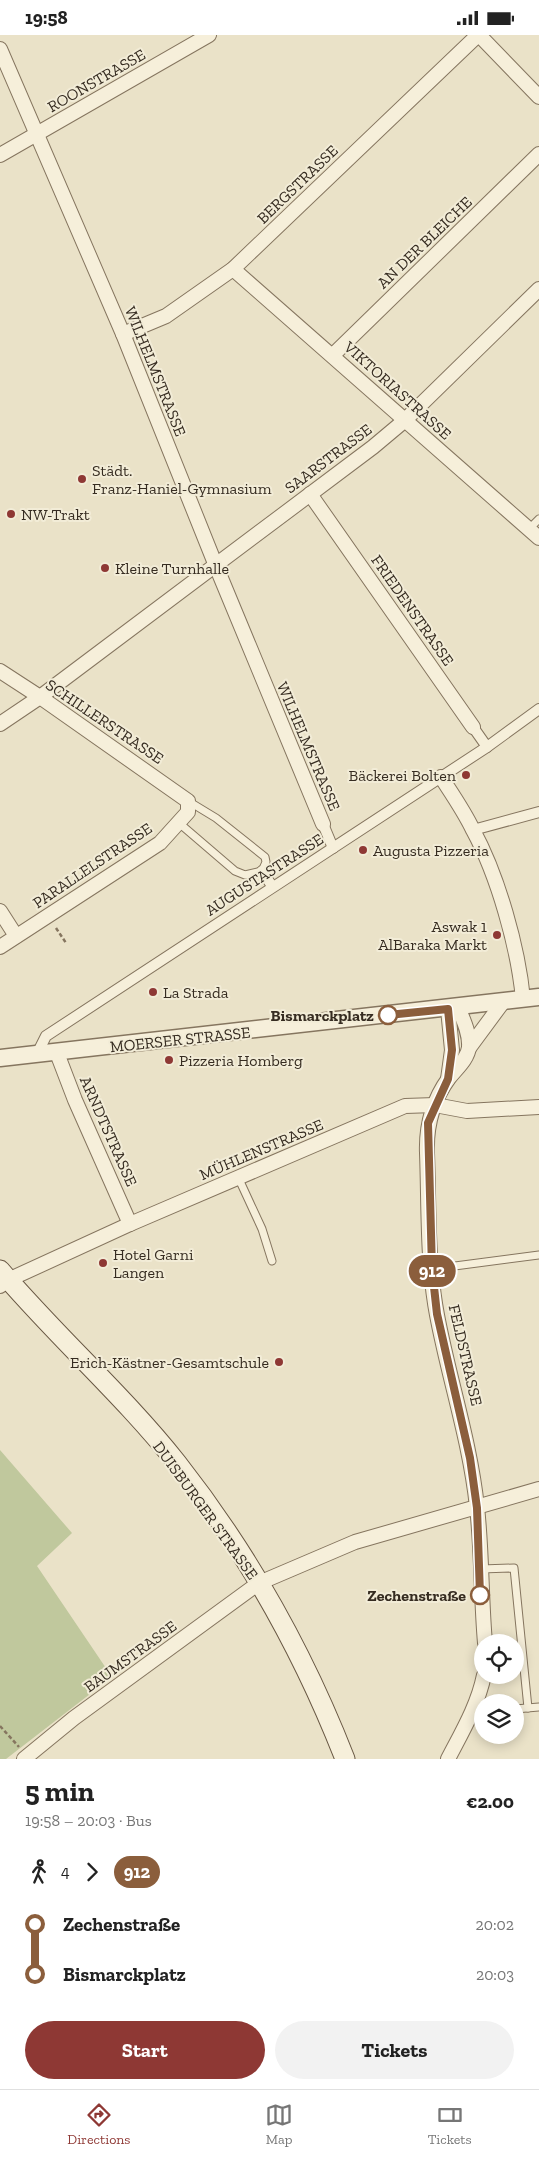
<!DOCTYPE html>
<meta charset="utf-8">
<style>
:root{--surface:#fff;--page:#f2f2f2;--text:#222;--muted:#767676;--line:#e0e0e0;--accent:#8e3834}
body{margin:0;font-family:"Zilla Slab",serif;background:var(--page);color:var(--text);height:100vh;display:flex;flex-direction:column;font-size:19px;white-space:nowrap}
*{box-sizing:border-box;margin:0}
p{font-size:16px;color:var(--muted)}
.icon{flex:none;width:28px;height:28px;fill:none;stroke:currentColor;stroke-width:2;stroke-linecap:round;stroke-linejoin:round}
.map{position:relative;height:1724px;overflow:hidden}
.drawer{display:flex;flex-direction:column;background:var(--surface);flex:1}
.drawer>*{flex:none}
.badge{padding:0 10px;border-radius:16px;font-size:18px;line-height:32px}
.fabs{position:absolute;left:474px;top:1599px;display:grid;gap:10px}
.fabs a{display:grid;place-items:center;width:50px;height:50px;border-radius:50%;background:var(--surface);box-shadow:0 2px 12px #0003;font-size:25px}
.map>.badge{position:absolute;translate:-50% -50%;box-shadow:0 0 0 2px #fff}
.legs{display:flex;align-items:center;gap:8px;height:55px;padding:0 25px;font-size:16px}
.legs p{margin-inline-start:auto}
.overview{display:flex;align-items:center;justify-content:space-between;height:85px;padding:0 25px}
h1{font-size:28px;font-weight:700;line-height:38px}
.primary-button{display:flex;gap:10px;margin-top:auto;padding:10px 25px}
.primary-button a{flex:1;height:58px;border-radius:30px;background:var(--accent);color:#fff;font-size:20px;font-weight:700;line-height:58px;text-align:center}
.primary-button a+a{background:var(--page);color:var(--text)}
ul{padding:0 25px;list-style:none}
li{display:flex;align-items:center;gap:18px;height:50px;font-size:19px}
li i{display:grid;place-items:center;width:8px;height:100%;margin:0 6px;background:currentColor}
li i::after{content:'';width:12px;height:12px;margin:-6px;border:4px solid;border-radius:50%;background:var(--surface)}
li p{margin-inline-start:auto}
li:first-child i{background:linear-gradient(#0000 50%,currentColor 0)}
li:last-child i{background:linear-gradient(currentColor 50%,#0000 0)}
.status{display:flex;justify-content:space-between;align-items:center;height:35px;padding:0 25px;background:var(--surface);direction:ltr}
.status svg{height:14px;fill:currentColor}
.dock{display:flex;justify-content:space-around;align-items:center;height:70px;border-top:1px solid var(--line);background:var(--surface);font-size:14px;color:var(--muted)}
.dock a{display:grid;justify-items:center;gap:2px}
.dock .on{color:var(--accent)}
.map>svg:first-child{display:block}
.green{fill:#c0c89d}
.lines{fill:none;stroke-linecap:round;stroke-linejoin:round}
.service-casing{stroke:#85755f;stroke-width:9}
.pedestrian-casing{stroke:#85755f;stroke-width:12}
.minor-casing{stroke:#85755f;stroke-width:16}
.tertiary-casing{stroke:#85755f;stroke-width:19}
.secondary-casing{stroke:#675642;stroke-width:21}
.path{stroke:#85755f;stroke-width:2.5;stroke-dasharray:4 2.5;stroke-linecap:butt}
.service{stroke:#f6efda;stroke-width:7}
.pedestrian{stroke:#f6efda;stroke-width:10}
.minor{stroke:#f6efda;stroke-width:14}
.tertiary{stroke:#f6efda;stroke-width:16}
.secondary{stroke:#f6efda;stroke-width:19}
.line-1-casing{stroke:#fff;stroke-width:11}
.line-1{stroke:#8b5e3c;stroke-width:8}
.poi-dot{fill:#8e3834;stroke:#f2ecd7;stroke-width:2}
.stop-1-dot{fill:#fff;stroke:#8b5e3c;stroke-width:2.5}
.labels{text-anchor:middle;stroke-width:4;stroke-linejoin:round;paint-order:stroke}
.street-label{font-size:16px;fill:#362c21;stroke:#f2ecd7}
.poi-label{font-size:16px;fill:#362c21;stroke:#f2ecd7;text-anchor:start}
.stop-label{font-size:16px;font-weight:bold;fill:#362c21;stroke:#f2ecd7;text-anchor:end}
</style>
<div class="status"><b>19:58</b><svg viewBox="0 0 49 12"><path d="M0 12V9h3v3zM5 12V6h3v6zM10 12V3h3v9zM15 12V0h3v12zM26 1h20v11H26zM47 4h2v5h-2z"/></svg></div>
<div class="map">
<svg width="539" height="1724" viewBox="0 0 539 1724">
<rect width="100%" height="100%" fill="#eae2c8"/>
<!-- green -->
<polygon class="green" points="0,1415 72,1498 37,1531 112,1642 6,1724 0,1724"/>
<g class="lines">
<!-- service casing -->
<g class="service-casing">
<g id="service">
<polyline points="529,494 539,484"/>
<polyline points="179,788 235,836 245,840 262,836 266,827 265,822 216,783 188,766"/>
<polyline points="238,1142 262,1194 272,1226"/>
<polyline points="432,1234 539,1220"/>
<polyline points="481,1534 514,1533 528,1673"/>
<polyline points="515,1674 539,1672"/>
<polyline points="472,1678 482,1677"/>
</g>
</g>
<!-- pedestrian casing -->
<g class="pedestrian-casing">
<g id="pedestrian">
<polyline points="473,692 487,712"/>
<polyline points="323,789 333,813"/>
<polyline points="473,795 539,777"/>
<polyline points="262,836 272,851"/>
<polyline points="37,1019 46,1001 487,712 539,674"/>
</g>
</g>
<!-- minor casing -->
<g class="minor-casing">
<g id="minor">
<polyline points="479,0 539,62"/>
<polyline points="0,14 123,299 216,531 323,789"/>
<polyline points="0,120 209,0"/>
<polyline points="233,234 539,503"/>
<polyline points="123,299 166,281 233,234 478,0"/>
<polyline points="333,320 539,119"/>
<polyline points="310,459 473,692"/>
<polyline points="0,636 40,662 188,766 188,777 160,808 0,912"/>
<polyline points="0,689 40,662 373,412 404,386 539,254"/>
<path d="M441,742C452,759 464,776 473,795C498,841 518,912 523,964"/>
<polyline points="0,876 16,901"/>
<path d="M458,972C463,984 470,999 469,1012C468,1024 456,1034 449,1043C433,1065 426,1091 427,1118C429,1171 427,1227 437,1280C449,1344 470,1406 477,1472C482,1517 481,1562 485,1608"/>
<polyline points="448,974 452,1015 448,1044"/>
<polyline points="469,1013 503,967"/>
<polyline points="57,1018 75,1065 130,1189"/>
<polyline points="0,1251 8,1245 130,1189 405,1071 435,1070 467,1076 539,1072"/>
<polyline points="24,1724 74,1683 259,1548 355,1507 539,1454"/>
<path d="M448,1724C462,1697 478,1670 484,1640"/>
</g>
</g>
<!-- tertiary casing -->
<g class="tertiary-casing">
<polyline id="tertiary" points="0,1023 539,962"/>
</g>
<!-- secondary casing -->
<g class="secondary-casing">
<path id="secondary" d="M0,1235C57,1302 123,1360 177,1428C247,1517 304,1619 345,1724"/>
</g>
<!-- path -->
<g class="path">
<polyline points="56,893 66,908"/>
<polyline points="0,1691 19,1712"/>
</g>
<!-- service -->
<use href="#service" class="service"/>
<!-- pedestrian -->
<use href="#pedestrian" class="pedestrian"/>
<!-- minor -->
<use href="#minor" class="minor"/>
<!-- tertiary -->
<use href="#tertiary" class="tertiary"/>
<!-- secondary -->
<use href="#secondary" class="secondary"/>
</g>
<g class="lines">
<!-- line-1 casing -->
<g class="line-1-casing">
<polyline id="line-1" points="388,980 448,974 452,1015 448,1044 428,1088 432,1234 437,1279 470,1423 477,1473 480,1560"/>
</g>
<!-- line-1 -->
<use href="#line-1" class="line-1"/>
</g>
<!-- markers -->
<g class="poi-dot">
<circle cx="82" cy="444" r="5"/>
<circle cx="11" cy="479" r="5"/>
<circle cx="105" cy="533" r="5"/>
<circle cx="466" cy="740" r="5"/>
<circle cx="363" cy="815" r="5"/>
<circle cx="497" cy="900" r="5"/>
<circle cx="153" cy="957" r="5"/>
<circle cx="169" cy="1025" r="5"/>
<circle cx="103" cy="1228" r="5"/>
<circle cx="279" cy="1327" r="5"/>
</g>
<g class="stop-1-dot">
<circle cx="388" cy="980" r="9"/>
<circle cx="480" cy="1560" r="9"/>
</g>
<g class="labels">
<!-- street labels -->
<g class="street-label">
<text transform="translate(96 45) rotate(-30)" y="6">ROONSTRASSE</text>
<text transform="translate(297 149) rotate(-44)" y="6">BERGSTRASSE</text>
<text transform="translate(424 207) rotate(-44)" y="6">AN DER BLEICHE</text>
<text transform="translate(156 336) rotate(68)" y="6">WILHELMSTRASSE</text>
<text transform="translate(398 355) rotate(42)" y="6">VIKTORIASTRASSE</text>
<text transform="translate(328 423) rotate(-37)" y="6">SAARSTRASSE</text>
<text transform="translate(413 575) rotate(55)" y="6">FRIEDENSTRASSE</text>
<text transform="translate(105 686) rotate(34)" y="6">SCHILLERSTRASSE</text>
<text transform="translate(309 711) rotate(67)" y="6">WILHELMSTRASSE</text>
<text transform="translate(92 830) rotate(-34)" y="6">PARALLELSTRASSE</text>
<text transform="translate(264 839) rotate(-33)" y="6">AUGUSTASTRASSE</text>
<text transform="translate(180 1004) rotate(-6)" y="6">MOERSER STRASSE</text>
<text transform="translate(109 1096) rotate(66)" y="6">ARNDTSTRASSE</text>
<text transform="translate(261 1114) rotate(-23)" y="6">MÜHLENSTRASSE</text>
<text transform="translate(466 1320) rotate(77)" y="6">FELDSTRASSE</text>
<text transform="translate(206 1475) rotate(54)" y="6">DUISBURGER STRASSE</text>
<text transform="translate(130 1621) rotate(-36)" y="6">BAUMSTRASSE</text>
</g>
<!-- poi labels -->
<g class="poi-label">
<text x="92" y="441">Städt.<tspan x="92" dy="18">Franz-Haniel-Gymnasium</tspan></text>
<text x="21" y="485">NW-Trakt</text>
<text x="115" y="539">Kleine Turnhalle</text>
<text x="456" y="746" text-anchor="end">Bäckerei Bolten</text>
<text x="373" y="821">Augusta Pizzeria</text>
<text x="487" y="897" text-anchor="end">Aswak 1<tspan x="487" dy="18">AlBaraka Markt</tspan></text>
<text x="163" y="963">La Strada</text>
<text x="179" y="1031">Pizzeria Homberg</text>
<text x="113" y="1225">Hotel Garni<tspan x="113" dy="18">Langen</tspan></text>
<text x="269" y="1333" text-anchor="end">Erich-Kästner-Gesamtschule</text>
</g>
<!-- stop labels -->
<g class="stop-label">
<text x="374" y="986">Bismarckplatz</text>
<text x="466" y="1566">Zechenstraße</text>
</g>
</g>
</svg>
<div class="fabs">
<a><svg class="icon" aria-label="locate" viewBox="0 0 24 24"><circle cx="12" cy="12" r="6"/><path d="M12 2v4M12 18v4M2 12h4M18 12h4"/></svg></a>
<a><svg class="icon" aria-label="layers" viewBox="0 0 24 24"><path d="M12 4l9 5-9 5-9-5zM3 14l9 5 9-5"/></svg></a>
</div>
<b class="badge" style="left:432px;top:1236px;background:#8b5e3c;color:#fff">912</b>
</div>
<section class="drawer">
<div class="overview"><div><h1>5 min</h1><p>19:58 – 20:03 · Bus</p></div><b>€2.00</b></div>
<div class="legs"><svg class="icon" aria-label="walk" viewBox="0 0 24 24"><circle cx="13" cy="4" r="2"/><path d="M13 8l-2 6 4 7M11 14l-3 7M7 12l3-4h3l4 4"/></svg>4<svg class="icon" aria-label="forward" viewBox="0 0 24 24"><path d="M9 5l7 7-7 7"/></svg><b class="badge" style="background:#8b5e3c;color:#fff">912</b></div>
<ul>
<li><i style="color:#8b5e3c"></i><b>Zechenstraße</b><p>20:02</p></li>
<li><i style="color:#8b5e3c"></i><b>Bismarckplatz</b><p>20:03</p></li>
</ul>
<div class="primary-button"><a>Start</a><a>Tickets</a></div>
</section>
<nav class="dock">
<a class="on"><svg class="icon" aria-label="directions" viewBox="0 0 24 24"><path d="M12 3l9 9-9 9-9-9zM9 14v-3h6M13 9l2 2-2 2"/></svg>Directions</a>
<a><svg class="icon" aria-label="map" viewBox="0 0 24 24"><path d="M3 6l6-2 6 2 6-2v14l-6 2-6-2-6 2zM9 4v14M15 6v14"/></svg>Map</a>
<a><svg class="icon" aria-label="tickets" viewBox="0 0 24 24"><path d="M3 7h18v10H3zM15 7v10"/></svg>Tickets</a>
</nav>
